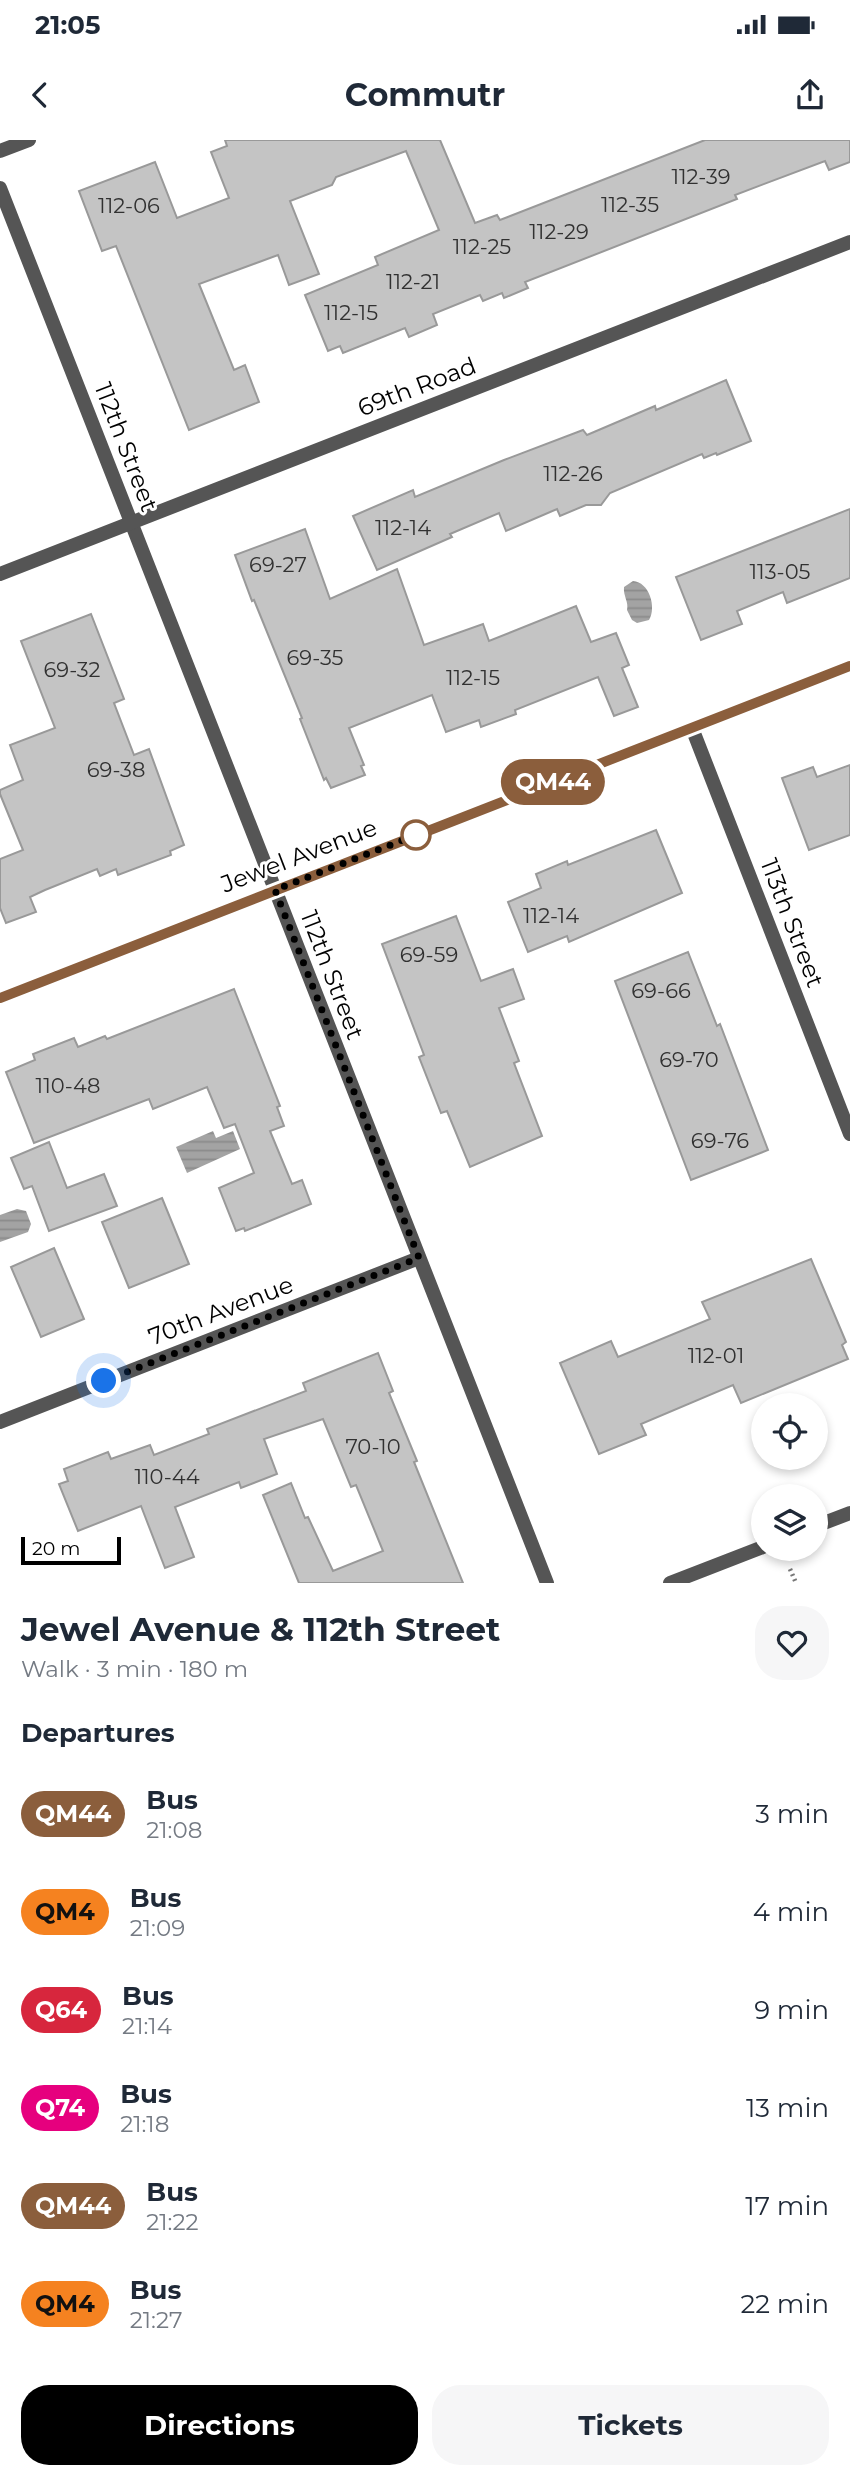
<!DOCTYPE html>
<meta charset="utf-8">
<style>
:root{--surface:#fff;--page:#f6f6f7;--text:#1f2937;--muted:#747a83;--accent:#000}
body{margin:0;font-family:Montserrat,sans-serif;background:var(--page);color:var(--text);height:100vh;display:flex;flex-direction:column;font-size:26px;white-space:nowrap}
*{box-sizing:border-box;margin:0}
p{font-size:23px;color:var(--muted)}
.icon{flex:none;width:38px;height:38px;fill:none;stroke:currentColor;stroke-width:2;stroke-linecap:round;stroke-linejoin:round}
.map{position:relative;height:1443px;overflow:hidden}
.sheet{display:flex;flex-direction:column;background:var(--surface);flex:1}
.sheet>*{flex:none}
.badge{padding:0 14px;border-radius:23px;font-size:24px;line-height:46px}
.controls{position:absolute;left:751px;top:1253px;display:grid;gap:14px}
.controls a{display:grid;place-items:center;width:77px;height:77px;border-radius:50%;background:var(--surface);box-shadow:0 4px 10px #0003;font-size:35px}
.scale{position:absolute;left:21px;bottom:18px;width:100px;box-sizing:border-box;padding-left:7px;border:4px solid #000;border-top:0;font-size:19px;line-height:24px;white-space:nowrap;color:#000;-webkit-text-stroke:5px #fff;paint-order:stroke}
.you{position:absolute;width:35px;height:35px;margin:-18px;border:5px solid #fff;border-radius:50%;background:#1a73e8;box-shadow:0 0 0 10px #1a73e833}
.map>.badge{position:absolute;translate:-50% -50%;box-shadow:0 0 0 4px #fff}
h2{padding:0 21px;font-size:26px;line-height:63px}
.round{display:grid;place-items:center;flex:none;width:74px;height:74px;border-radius:28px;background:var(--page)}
.headline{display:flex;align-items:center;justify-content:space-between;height:119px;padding:0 21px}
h1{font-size:33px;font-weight:700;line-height:52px}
.button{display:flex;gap:14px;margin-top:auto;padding:14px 21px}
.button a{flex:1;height:80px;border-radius:28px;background:var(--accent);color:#fff;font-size:28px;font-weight:700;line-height:80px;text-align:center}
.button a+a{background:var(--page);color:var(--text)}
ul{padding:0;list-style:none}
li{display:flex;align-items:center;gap:21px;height:98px;padding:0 21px}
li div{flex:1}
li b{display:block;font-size:26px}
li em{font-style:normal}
li .badge{min-width:77px;font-weight:700;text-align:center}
.status{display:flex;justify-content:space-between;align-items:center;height:49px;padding:0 35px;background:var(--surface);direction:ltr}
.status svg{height:19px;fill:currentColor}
header{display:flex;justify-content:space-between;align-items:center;height:91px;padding:0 21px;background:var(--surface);font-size:32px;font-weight:700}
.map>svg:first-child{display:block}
.water{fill:url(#water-rules)}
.building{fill:#c4c4c4;stroke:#999;stroke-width:2}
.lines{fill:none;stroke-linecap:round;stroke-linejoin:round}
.path{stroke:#777;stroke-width:4.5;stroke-dasharray:2 3.5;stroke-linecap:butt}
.minor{stroke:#555;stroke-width:14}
.tertiary{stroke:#555;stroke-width:14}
.line-casing{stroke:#fff;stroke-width:16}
.line{stroke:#8b5e3c;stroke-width:10}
.walk{stroke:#000;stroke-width:7;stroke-dasharray:0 12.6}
.stop-dot{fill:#fff;stroke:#8b5e3c;stroke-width:3.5}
.labels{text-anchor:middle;stroke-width:6;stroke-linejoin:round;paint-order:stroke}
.number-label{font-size:21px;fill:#313131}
.street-label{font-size:24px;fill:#000;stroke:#fff}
</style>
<div class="status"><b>21:05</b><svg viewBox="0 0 49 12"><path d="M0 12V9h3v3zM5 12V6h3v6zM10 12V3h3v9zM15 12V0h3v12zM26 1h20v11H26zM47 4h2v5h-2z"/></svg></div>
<header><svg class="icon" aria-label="back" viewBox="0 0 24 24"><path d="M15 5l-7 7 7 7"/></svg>Commutr<svg class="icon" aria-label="share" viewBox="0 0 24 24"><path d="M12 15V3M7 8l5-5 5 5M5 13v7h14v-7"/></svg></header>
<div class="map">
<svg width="850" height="1443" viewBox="0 0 850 1443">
<defs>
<pattern id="water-rules" width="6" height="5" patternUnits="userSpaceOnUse" patternTransform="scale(1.75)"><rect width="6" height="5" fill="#a3a3a3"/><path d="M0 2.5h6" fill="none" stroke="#8b8b8b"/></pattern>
</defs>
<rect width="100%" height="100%" fill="#fff"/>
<!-- water -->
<g class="water">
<path d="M633,441C649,442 657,467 649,480L637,483L632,480L627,470C629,462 623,456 624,447Z"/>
<polygon points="213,991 216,998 233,991 240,1009 187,1033 176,1007"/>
<polygon points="17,1069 26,1071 31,1084 28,1092 0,1102 0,1075"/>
</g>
<!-- building -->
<g class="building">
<polygon points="225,0 440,0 475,83 497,75 500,80 705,0 850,0 850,22 829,30 825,21 735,55 737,59 525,142 528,148 504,158 502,153 483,161 480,155 433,174 437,185 409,197 405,188 343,213 340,206 328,211 305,155 378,125 375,117 439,90 406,11 336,37 332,45 290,61 319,134 289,145 278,115 199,144 234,230 245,225 259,262 189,290 116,106 102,111 79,51 155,22 177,78 229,58 211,12 227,6"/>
<polygon points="726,240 751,301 717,315 716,313 704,318 702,314 610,353 601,365 586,365 560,376 557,369 506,391 499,373 450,394 452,397 377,430 353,376 413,350 415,357 504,320 583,290 587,295 655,266 656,270"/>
<polygon points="850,369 850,438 787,463 783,452 737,471 742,484 701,500 676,437"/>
<polygon points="305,389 330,459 397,429 424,505 483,484 489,501 576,466 591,502 616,493 629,525 622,528 638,567 614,576 598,537 515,570 516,574 481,587 479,580 446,592 432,555 349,588 364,625 361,626 365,635 331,648 326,638 324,640 300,579 302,578 254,460 252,461 235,415"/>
<polygon points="91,474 124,559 114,563 134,615 149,609 184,705 170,711 171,715 118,735 116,729 100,736 97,729 45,750 30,757 36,772 6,783 0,768 0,719 23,710 0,654 0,650 23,640 10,605 55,588 21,501"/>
<polygon points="850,625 850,695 809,710 782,638 813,627 817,637"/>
<polygon points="656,690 682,753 569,802 567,796 528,812 508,762 541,748 536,734 567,721 568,725"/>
<polygon points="456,776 481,841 513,829 524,859 499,868 519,921 514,923 542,996 470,1027 447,971 441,973 419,917 424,915 382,804"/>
<polygon points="688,812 717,886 720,884 768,1010 691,1040 615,841"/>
<polygon points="234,849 280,966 277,967 284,986 270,991 292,1044 302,1040 311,1064 245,1091 244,1088 236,1091 219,1048 254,1033 235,984 224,988 207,947 153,969 149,959 34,1003 6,932 35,920 33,914 74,898 78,907 105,896 107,899"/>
<polygon points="49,1002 67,1048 104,1034 117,1066 49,1091 32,1046 24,1049 11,1018"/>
<polygon points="162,1058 189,1124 129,1148 102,1082"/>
<polygon points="54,1108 84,1179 41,1197 11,1127"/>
<polygon points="811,1119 846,1202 842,1205 848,1219 741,1263 733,1245 641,1284 646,1295 599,1314 560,1223 611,1201 618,1217 710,1179 702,1162"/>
<polygon points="378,1213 393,1251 389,1253 417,1321 414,1322 463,1443 299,1443 263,1355 291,1343 305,1378 308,1377 333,1431 383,1411 356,1345 351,1347 323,1279 264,1299 277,1334 241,1348 239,1342 175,1367 194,1417 165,1428 141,1366 78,1391 59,1344 68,1341 64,1329 108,1312 111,1319 150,1305 154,1315 209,1294 207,1289 306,1251 303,1243"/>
</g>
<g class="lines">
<!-- path -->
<polyline class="path" points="790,1429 796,1443"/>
<!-- minor -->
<g class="minor">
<polyline points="0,11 29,0"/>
<polyline points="0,48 547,1443"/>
<polyline points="692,588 850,994"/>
<polyline points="0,1282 419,1118"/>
<polyline points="816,1386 850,1373"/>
<polyline points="670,1443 763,1407"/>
</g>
<!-- tertiary -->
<g class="tertiary">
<polyline points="0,434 850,102"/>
<polyline points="0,858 850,526"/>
</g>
</g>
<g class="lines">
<!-- line casing -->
<g class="line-casing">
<polyline id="line" points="0,858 850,526"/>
</g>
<!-- line -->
<use href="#line" class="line"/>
<!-- walk -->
<polyline class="walk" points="104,1241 419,1118 275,750 416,695"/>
</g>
<!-- markers -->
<circle class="stop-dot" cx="416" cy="695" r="14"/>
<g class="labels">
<!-- number labels -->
<g class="number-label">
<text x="701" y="44">112-39</text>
<text x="630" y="72">112-35</text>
<text x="129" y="73">112-06</text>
<text x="559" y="99">112-29</text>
<text x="482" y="114">112-25</text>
<text x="413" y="149">112-21</text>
<text x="351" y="180">112-15</text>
<text x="573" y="341">112-26</text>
<text x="403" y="395">112-14</text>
<text x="278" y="432">69-27</text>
<text x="780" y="439">113-05</text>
<text x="315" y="525">69-35</text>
<text x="72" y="537">69-32</text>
<text x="473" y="545">112-15</text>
<text x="116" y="637">69-38</text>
<text x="551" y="783">112-14</text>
<text x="429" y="822">69-59</text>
<text x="661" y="858">69-66</text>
<text x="689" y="927">69-70</text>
<text x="68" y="953">110-48</text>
<text x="720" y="1008">69-76</text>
<text x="716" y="1223">112-01</text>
<text x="373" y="1314">70-10</text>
<text x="167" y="1344">110-44</text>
</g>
<!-- street labels -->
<g class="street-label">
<text transform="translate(417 247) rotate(-21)" y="8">69th Road</text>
<text transform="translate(126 307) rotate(69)" y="8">112th Street</text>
<text transform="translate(299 716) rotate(-21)" y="8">Jewel Avenue</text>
<text transform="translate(792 783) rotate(69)" y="8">113th Street</text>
<text transform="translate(332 835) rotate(69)" y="8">112th Street</text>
<text transform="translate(221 1171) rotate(-21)" y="8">70th Avenue</text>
</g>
</g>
</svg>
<div class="controls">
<a><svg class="icon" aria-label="locate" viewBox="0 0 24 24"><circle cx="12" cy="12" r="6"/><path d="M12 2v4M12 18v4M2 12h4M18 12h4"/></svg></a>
<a><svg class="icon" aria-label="layers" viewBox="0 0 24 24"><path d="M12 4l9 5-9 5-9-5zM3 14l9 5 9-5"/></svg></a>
</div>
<div class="scale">20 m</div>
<div class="you" style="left:104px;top:1241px"></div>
<b class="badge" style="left:553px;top:642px;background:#8b5e3c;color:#fff">QM44</b>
</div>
<section class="sheet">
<div class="headline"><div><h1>Jewel Avenue &amp; 112th Street</h1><p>Walk · 3 min · 180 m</p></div><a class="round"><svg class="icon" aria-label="heart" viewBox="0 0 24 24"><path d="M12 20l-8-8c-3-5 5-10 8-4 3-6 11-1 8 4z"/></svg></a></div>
<h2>Departures</h2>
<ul>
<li><span class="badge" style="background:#8b5e3c;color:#fff">QM44</span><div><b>Bus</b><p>21:08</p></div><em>3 min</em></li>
<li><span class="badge" style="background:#f58220;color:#111">QM4</span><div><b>Bus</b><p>21:09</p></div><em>4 min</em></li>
<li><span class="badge" style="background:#d7263d;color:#fff">Q64</span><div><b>Bus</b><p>21:14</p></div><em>9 min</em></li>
<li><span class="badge" style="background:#e6007e;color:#fff">Q74</span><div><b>Bus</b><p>21:18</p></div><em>13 min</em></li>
<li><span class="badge" style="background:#8b5e3c;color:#fff">QM44</span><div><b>Bus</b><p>21:22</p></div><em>17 min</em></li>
<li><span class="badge" style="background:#f58220;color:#111">QM4</span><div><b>Bus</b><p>21:27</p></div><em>22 min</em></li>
</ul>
<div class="button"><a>Directions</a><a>Tickets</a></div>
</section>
